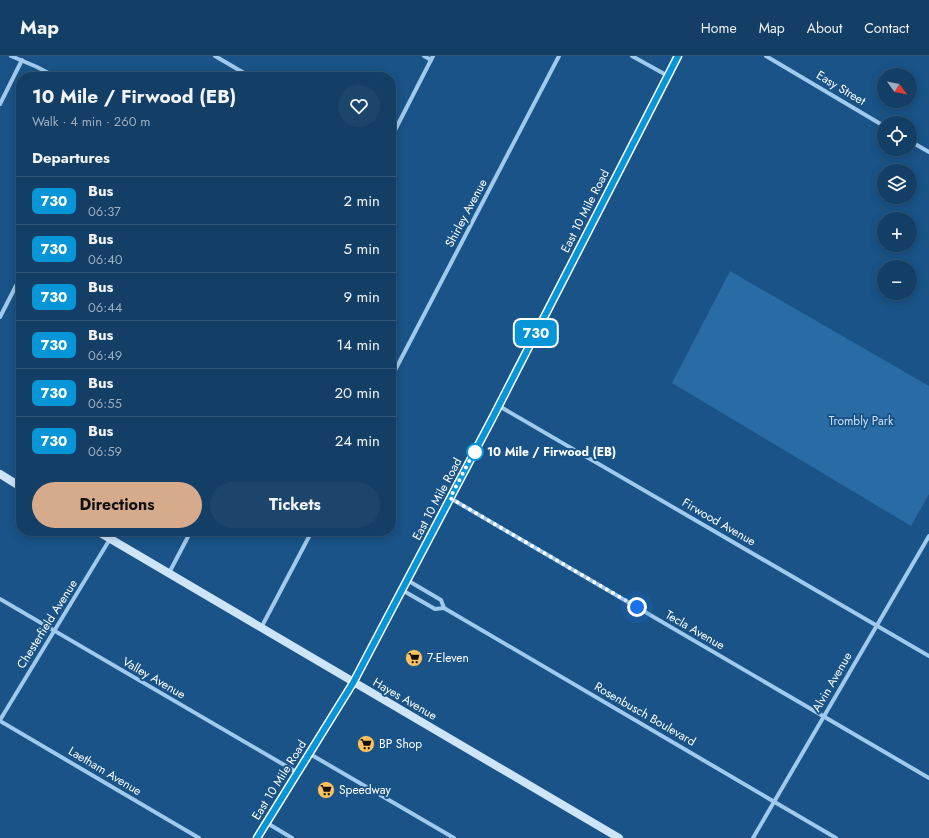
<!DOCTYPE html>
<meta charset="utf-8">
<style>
:root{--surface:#133e65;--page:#1c456b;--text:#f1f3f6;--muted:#9daebf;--line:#325779;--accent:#d6ab8b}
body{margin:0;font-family:Jost,sans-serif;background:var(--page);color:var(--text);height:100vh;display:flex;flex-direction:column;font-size:15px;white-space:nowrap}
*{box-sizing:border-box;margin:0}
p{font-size:13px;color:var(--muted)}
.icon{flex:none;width:22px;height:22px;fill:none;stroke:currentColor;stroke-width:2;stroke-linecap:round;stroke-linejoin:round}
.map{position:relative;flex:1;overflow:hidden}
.side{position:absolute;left:16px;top:16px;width:380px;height:464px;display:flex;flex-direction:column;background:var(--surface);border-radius:16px;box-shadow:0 2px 10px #0003,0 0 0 1px var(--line)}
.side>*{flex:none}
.badge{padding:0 8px;border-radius:6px;font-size:14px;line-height:26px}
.needle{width:26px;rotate:122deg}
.fabs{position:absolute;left:877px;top:12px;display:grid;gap:8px}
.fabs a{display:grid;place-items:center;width:40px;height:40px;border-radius:50%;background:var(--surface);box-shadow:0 2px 10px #0003,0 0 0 1px var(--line);font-size:20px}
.you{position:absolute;width:20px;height:20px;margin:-10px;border:3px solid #fff;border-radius:50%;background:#1a73e8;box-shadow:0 0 0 6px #1a73e833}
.map>.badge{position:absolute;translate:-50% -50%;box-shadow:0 0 0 2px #fff}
h2{padding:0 16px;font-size:15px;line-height:36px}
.round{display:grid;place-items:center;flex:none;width:42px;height:42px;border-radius:21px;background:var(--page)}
.summary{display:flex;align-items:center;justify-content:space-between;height:68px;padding:0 16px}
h1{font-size:19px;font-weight:700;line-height:30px}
.cta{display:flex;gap:8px;margin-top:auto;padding:8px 16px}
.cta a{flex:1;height:46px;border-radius:24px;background:var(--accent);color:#111;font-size:16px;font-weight:700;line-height:46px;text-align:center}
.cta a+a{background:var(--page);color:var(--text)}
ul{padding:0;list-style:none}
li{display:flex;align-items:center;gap:12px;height:48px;padding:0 16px;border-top:1px solid var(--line)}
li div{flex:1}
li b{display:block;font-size:15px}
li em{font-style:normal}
li .badge{min-width:44px;font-weight:700;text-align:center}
header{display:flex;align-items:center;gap:24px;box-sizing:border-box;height:56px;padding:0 20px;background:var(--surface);border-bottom:1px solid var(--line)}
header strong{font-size:19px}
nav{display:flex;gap:22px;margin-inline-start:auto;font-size:14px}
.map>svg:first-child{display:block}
.green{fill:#286ba5}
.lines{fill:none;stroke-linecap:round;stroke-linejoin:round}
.street{stroke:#a0caed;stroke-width:4}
.secondary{stroke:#cde4f9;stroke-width:8}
.line-casing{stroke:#fff;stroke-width:9}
.line{stroke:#0696d7;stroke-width:6}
.walk{stroke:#fff;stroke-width:4;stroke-dasharray:0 7.2}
.stop-dot{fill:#fff;stroke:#0696d7;stroke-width:2}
.labels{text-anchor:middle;stroke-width:4;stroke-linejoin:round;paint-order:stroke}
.street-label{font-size:12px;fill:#fff;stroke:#195387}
.park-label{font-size:12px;fill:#c6e2f9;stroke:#195387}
.stop-label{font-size:12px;font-weight:bold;fill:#fff;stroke:#195387;text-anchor:start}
.poi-label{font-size:12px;fill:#fff;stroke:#195387;text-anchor:start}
</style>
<header>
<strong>Map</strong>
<nav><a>Home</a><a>Map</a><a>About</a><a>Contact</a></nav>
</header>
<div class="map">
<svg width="929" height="782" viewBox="0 0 929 782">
<rect width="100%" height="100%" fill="#195387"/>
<!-- green -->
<polygon class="green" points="730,215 929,330 929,438 911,470 672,327"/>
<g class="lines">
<!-- street -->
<g class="street">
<polyline points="11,0 37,11 56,21"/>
<polyline points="215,0 251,21"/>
<polyline points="424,0 431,4"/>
<polyline points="632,0 668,20"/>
<polyline points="766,0 884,70"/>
<polyline points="0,48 22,4"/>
<polyline points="391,82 433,0"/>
<polyline points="910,85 929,96"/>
<polyline points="0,261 21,220"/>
<polyline points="391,322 559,0"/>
<polyline points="499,350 929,600"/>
<polyline points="15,427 21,415"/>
<polyline points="450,442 929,722"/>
<polyline points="169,517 191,475"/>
<polyline points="402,534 435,553 444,552 441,544 407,524"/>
<polyline points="0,543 298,717"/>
<polyline points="444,552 836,782"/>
<polyline points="261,572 312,475"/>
<polyline points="0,664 110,483"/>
<polyline points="0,665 199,782"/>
<polyline points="310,698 454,782"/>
<polyline points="267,767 292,782"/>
<polyline points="753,782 929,480"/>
</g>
<!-- secondary -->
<g class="secondary">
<polyline points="0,418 21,431"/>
<polyline points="97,475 619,782"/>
<polyline points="257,782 353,627 499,349 678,0"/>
</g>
</g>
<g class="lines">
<!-- line casing -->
<g class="line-casing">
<polyline id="line" points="257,782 353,627 493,361 678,0"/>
</g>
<!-- line -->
<use href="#line" class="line"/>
<!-- walk -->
<polyline class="walk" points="475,396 475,394 450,442 637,551"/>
</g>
<!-- icons -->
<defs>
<g id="supermarket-disc" transform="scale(0.9)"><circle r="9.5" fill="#ffc25c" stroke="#195387"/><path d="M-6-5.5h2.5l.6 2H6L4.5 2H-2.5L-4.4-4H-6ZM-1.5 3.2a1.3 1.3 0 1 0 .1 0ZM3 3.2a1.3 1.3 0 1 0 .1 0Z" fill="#111"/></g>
</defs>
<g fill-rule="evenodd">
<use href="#supermarket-disc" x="414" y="602"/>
<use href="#supermarket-disc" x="366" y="688"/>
<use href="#supermarket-disc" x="326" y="734"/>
</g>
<!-- markers -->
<circle class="stop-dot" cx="475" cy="396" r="8"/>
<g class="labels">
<!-- street labels -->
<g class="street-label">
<text transform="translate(841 32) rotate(31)" y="4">Easy Street</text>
<text transform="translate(585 155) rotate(-63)" y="4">East 10 Mile Road</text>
<text transform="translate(466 157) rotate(-62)" y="4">Shirley Avenue</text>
<text transform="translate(437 443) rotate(-62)" y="4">East 10 Mile Road</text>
<text transform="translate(719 466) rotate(30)" y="4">Firwood Avenue</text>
<text transform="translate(47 568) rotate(-58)" y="4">Chesterfield Avenue</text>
<text transform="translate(695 574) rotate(30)" y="4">Tecla Avenue</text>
<text transform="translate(154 622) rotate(30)" y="4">Valley Avenue</text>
<text transform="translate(832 626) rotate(-60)" y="4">Alvin Avenue</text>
<text transform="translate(405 643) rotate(30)" y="4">Hayes Avenue</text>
<text transform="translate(645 658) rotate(30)" y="4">Rosenbusch Boulevard</text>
<text transform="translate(105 715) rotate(31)" y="4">Laetham Avenue</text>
<text transform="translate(279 724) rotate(-58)" y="4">East 10 Mile Road</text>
</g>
<!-- park labels -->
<g class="park-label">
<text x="861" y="369">Trombly Park</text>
</g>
<!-- stop labels -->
<g class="stop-label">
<text x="487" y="400">10 Mile / Firwood (EB)</text>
</g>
<!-- poi labels -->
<g class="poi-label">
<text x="427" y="606">7-Eleven</text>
<text x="379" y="692">BP Shop</text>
<text x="339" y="738">Speedway</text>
</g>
</g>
</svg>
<div class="fabs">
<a><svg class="needle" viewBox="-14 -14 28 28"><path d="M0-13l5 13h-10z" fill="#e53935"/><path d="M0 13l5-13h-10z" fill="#9daebf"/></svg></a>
<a><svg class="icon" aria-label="locate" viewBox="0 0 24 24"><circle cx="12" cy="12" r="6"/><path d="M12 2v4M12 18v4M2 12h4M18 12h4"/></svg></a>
<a><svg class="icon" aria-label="layers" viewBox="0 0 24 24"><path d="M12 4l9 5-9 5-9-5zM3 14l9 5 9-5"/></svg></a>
<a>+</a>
<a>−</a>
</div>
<div class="you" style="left:637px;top:551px"></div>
<b class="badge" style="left:536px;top:277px;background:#0696d7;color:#fff">730</b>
<section class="side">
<div class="summary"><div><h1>10 Mile / Firwood (EB)</h1><p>Walk · 4 min · 260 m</p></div><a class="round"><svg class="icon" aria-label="heart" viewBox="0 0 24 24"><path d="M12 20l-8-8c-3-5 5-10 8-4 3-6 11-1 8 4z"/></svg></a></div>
<h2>Departures</h2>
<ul>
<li><span class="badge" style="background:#0696d7;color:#fff">730</span><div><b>Bus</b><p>06:37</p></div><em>2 min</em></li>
<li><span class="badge" style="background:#0696d7;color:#fff">730</span><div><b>Bus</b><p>06:40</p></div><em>5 min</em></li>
<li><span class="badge" style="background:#0696d7;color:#fff">730</span><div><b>Bus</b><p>06:44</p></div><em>9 min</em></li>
<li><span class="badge" style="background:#0696d7;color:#fff">730</span><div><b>Bus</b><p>06:49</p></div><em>14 min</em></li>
<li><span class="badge" style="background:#0696d7;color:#fff">730</span><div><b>Bus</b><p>06:55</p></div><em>20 min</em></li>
<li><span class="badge" style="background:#0696d7;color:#fff">730</span><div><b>Bus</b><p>06:59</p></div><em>24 min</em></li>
</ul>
<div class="cta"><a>Directions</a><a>Tickets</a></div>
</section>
</div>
